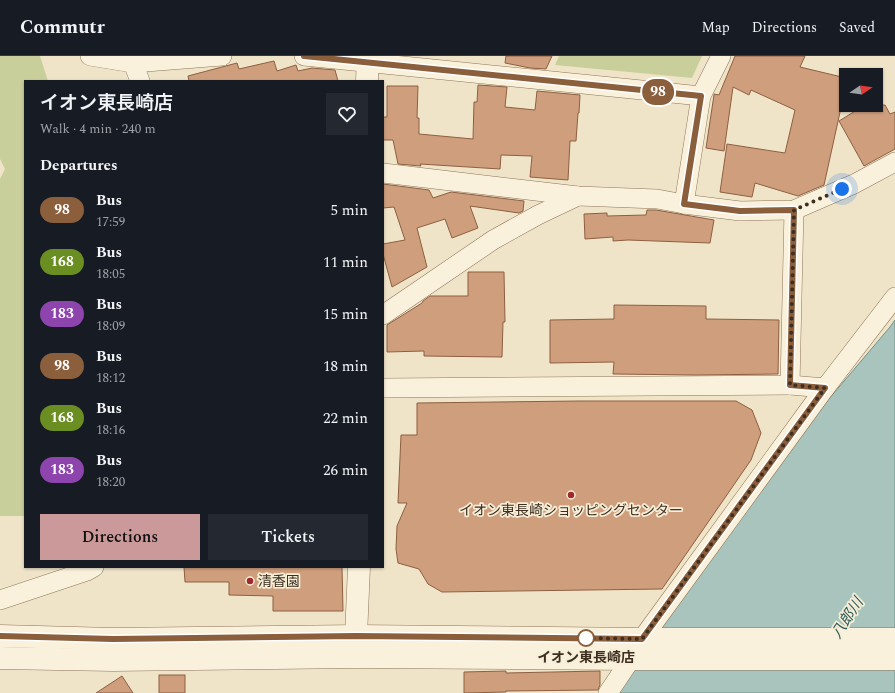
<!DOCTYPE html>
<meta charset="utf-8">
<style>
:root{--surface:#171b24;--page:#242831;--text:#f1f3f6;--muted:#9ea1a6;--line:#363941;--accent:#cc999b}
body{margin:0;font-family:Spectral,"Noto Sans JP",serif;background:var(--page);color:var(--text);height:100vh;display:flex;flex-direction:column;font-size:15px;white-space:nowrap}
*{box-sizing:border-box;margin:0}
p{font-size:13px;color:var(--muted)}
.icon{flex:none;width:22px;height:22px;fill:none;stroke:currentColor;stroke-width:2;stroke-linecap:round;stroke-linejoin:round}
.map{position:relative;flex:1;overflow:hidden}
.sheet{position:absolute;left:24px;top:24px;width:360px;height:488px;display:flex;flex-direction:column;background:var(--surface);border-radius:0px;box-shadow:0 1px 3px #0004}
.sheet>*{flex:none}
.badge{padding:0 8px;border-radius:13px;font-size:14px;line-height:26px}
.needle{width:26px;rotate:77deg}
.controls{position:absolute;left:839px;top:12px;display:grid;gap:8px}
.controls a{display:grid;place-items:center;width:44px;height:44px;border-radius:0px;background:var(--surface);box-shadow:0 1px 3px #0004;font-size:20px}
.you{position:absolute;width:20px;height:20px;margin:-10px;border:3px solid #fff;border-radius:50%;background:#1a73e8;box-shadow:0 0 0 6px #1a73e833}
.map>.badge{position:absolute;translate:-50% -50%;box-shadow:0 0 0 2px #fff}
h2{padding:0 16px;font-size:15px;line-height:36px}
.round{display:grid;place-items:center;flex:none;width:42px;height:42px;border-radius:0px;background:var(--page)}
.head{display:flex;align-items:center;justify-content:space-between;height:68px;padding:0 16px}
h1{font-size:19px;font-weight:600;line-height:30px}
.action{display:flex;gap:8px;margin-top:auto;padding:8px 16px}
.action a{flex:1;height:46px;border-radius:0px;background:var(--accent);color:#111;font-size:16px;font-weight:600;line-height:46px;text-align:center}
.action a+a{background:var(--page);color:var(--text)}
ul{padding:0;list-style:none}
li{display:flex;align-items:center;gap:12px;height:52px;padding:0 16px}
li div{flex:1}
li b{display:block;font-size:15px}
li em{font-style:normal}
li .badge{min-width:44px;font-weight:700;text-align:center}
header{display:flex;align-items:center;gap:24px;box-sizing:border-box;height:56px;padding:0 20px;background:var(--surface);border-bottom:1px solid var(--line)}
header strong{font-size:19px}
nav{display:flex;gap:22px;margin-inline-start:auto;font-size:14px}
.map>svg:first-child{display:block}
.green{fill:#c9cf9b}
.water{fill:#a9c4bc;stroke:#6f938a}
.building{fill:#cf9f7d;stroke:#8d5f41}
.lines{fill:none;stroke-linecap:round;stroke-linejoin:round}
.minor-casing{stroke:#8d765c;stroke-width:20}
.tertiary-casing{stroke:#8d765c;stroke-width:23}
.minor{stroke:#faf1dc;stroke-width:19}
.tertiary{stroke:#faf1dc;stroke-width:22}
.line-casing{stroke:#fff;stroke-width:9}
.line{stroke:#8b5e3c;stroke-width:6}
.walk{stroke:#3d2e20;stroke-width:4;stroke-dasharray:0 7.2}
.poi-dot{fill:#9e2a2b;stroke:#f7eed8;stroke-width:1.5}
.stop-dot{fill:#fff;stroke:#8b5e3c;stroke-width:2}
.labels{text-anchor:middle;stroke-width:3.5;stroke-linejoin:round;paint-order:stroke}
.poi-label{font-size:14px;fill:#3d2e20;stroke:#f7eed8}
.stop-label{font-size:14px;font-weight:bold;fill:#3d2e20;stroke:#f7eed8}
.water-label{font-size:15px;font-style:italic;fill:#2f5d5a;stroke:#f7eed8}
</style>
<header>
<strong>Commutr</strong>
<nav><a>Map</a><a>Directions</a><a>Saved</a></nav>
</header>
<div class="map">
<svg width="895" height="637" viewBox="0 0 895 637">
<rect width="100%" height="100%" fill="#f0e4c8"/>
<!-- green -->
<g class="green">
<polygon points="0,0 40,0 48,25 25,25 25,460 0,460 0,123 5,113 0,103"/>
<polygon points="559,0 702,0 692,22 555,9"/>
</g>
<!-- water -->
<polygon class="water" points="895,264 895,637 619,637 690,529 811,364 890,271"/>
<!-- building -->
<g class="building">
<polygon points="506,0 552,0 546,13 530,12 505,7"/>
<polygon points="735,0 805,0 800,11 846,22 846,29 824,129 798,140 755,127 752,141 720,136 727,88 785,97 795,54 751,34 749,39 733,31 724,95 706,92 714,39 714,38 719,39"/>
<polygon points="274,5 277,15 296,9 298,15 312,12 335,14 338,25 189,25 188,20 237,7 239,13"/>
<polygon points="478,29 507,31 505,51 535,54 537,35 580,39 579,57 578,57 576,85 570,85 568,124 530,121 532,100 501,99 500,113 420,108 421,110 398,108 393,84 383,84 383,61 387,61 387,30 418,30 417,62 419,62 419,78 473,83 474,46 477,46"/>
<polygon points="865,49 885,49 890,58 895,56 895,93 864,110 839,65"/>
<polygon points="383,128 429,134 433,142 451,136 524,145 523,155 519,157 470,150 478,172 452,182 445,163 417,172 427,211 392,231 383,198 383,188 405,184 394,151 383,152"/>
<polygon points="647,154 656,154 714,164 710,187 628,184 613,185 613,181 585,183 584,158 607,157 607,160 646,159"/>
<polygon points="468,216 504,216 505,266 503,266 502,301 424,300 424,295 387,296 387,269 422,247 423,245 430,240 468,240"/>
<polygon points="614,249 706,250 706,263 779,264 778,318 696,319 613,318 614,306 550,307 550,264 614,263"/>
<polygon points="578,345 736,345 752,354 761,377 751,404 662,533 442,536 428,528 419,513 398,507 396,493 397,470 407,447 398,447 401,379 417,379 417,347"/>
<polygon points="184,511 342,511 343,555 273,555 273,540 229,539 229,526 185,526"/>
<polygon points="506,615 506,617 600,615 600,629 598,634 506,635 506,636 464,637 464,616"/>
<rect x="159" y="619" width="26" height="18"/>
<polygon points="122,620 133,637 96,637"/>
</g>
<g class="lines">
<!-- minor casing -->
<g class="minor-casing">
<g id="minor">
<polyline points="90,0 133,7 222,0"/>
<polyline points="304,0 701,40"/>
<polyline points="133,7 140,25"/>
<polyline points="383,117 578,140 657,143 684,148 740,155 794,154 854,128 895,106"/>
<polyline points="684,148 701,40 721,0"/>
<polyline points="383,259 493,184 538,159 578,140"/>
<polyline points="790,329 825,332 895,241"/>
<polyline points="383,332 790,329 794,154"/>
<polyline points="0,544 87,515 94,511"/>
<polyline points="642,583 825,332"/>
<polyline points="608,637 631,603"/>
</g>
</g>
<!-- tertiary casing -->
<g class="tertiary-casing">
<g id="tertiary">
<polyline points="367,25 368,0"/>
<polyline points="0,580 113,583 356,580 642,583 895,583"/>
<polyline points="356,580 359,511"/>
<polyline points="0,602 113,604 356,601 631,603 895,603"/>
</g>
</g>
<!-- minor -->
<use href="#minor" class="minor"/>
<!-- tertiary -->
<use href="#tertiary" class="tertiary"/>
</g>
<g class="lines">
<!-- line casing -->
<g class="line-casing">
<polyline id="line" points="0,580 113,583 356,580 642,583 825,332 790,329 794,154 740,155 684,148 701,40 304,0"/>
</g>
<!-- line -->
<use href="#line" class="line"/>
<!-- walk -->
<polyline class="walk" points="586,582 579,582 642,583 825,332 790,329 794,154 842,133"/>
</g>
<!-- markers -->
<g class="poi-dot">
<circle cx="571" cy="439" r="4"/>
<circle cx="250" cy="525" r="4"/>
</g>
<circle class="stop-dot" cx="586" cy="582" r="8"/>
<g class="labels">
<!-- poi labels -->
<g class="poi-label">
<text x="571" y="459">イオン東長崎ショッピングセンター</text>
<text x="258" y="530" text-anchor="start">清香園</text>
</g>
<!-- stop labels -->
<g class="stop-label">
<text x="586" y="606">イオン東長崎店</text>
</g>
<!-- water labels -->
<g class="water-label">
<text transform="translate(847 562) rotate(-57)" y="5">八郎川</text>
</g>
</g>
</svg>
<div class="controls">
<a><svg class="needle" viewBox="-14 -14 28 28"><path d="M0-13l5 13h-10z" fill="#e53935"/><path d="M0 13l5-13h-10z" fill="#9ea1a6"/></svg></a>
</div>
<div class="you" style="left:842px;top:133px"></div>
<b class="badge" style="left:658px;top:36px;background:#8b5e3c;color:#fff">98</b>
<section class="sheet">
<div class="head"><div><h1>イオン東長崎店</h1><p>Walk · 4 min · 240 m</p></div><a class="round"><svg class="icon" aria-label="heart" viewBox="0 0 24 24"><path d="M12 20l-8-8c-3-5 5-10 8-4 3-6 11-1 8 4z"/></svg></a></div>
<h2>Departures</h2>
<ul>
<li><span class="badge" style="background:#8b5e3c;color:#fff">98</span><div><b>Bus</b><p>17:59</p></div><em>5 min</em></li>
<li><span class="badge" style="background:#6b8e23;color:#fff">168</span><div><b>Bus</b><p>18:05</p></div><em>11 min</em></li>
<li><span class="badge" style="background:#8e44ad;color:#fff">183</span><div><b>Bus</b><p>18:09</p></div><em>15 min</em></li>
<li><span class="badge" style="background:#8b5e3c;color:#fff">98</span><div><b>Bus</b><p>18:12</p></div><em>18 min</em></li>
<li><span class="badge" style="background:#6b8e23;color:#fff">168</span><div><b>Bus</b><p>18:16</p></div><em>22 min</em></li>
<li><span class="badge" style="background:#8e44ad;color:#fff">183</span><div><b>Bus</b><p>18:20</p></div><em>26 min</em></li>
</ul>
<div class="action"><a>Directions</a><a>Tickets</a></div>
</section>
</div>
